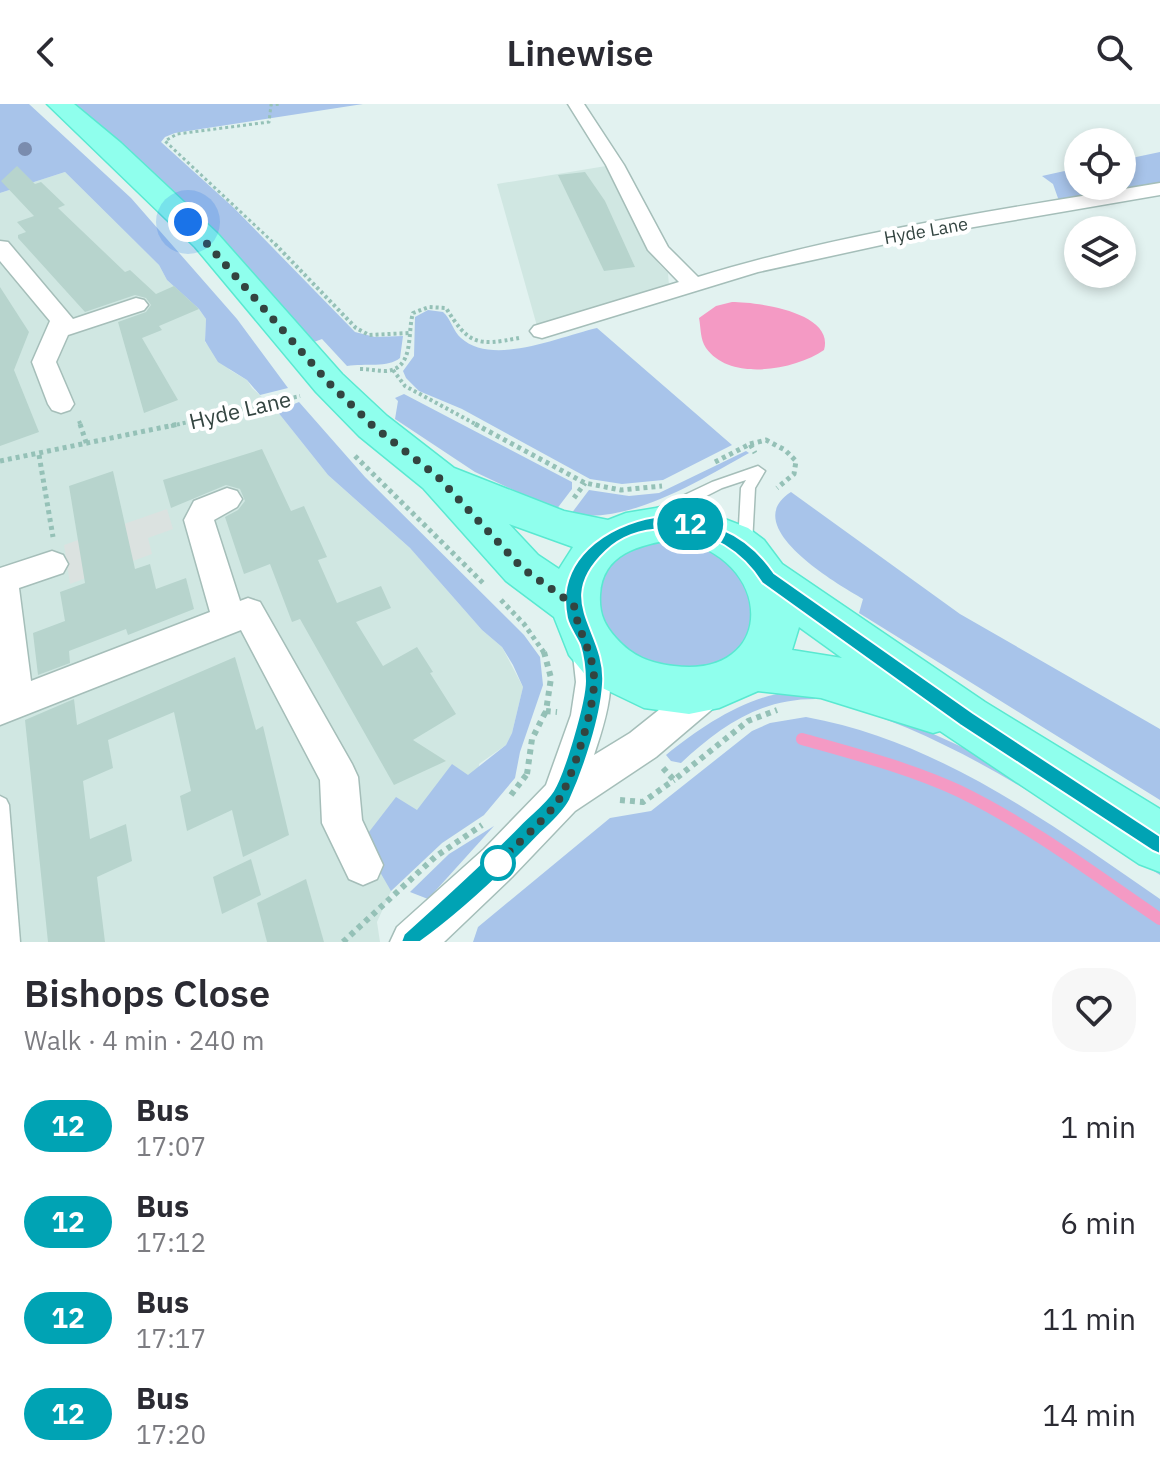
<!DOCTYPE html>
<meta charset="utf-8">
<style>
:root{--surface:#fff;--page:#f7f7f7;--text:#2b2b33;--muted:#7c7c81}
body{margin:0;font-family:"IBM Plex Sans",sans-serif;background:var(--page);color:var(--text);height:100vh;display:flex;flex-direction:column;font-size:30px;white-space:nowrap}
*{box-sizing:border-box;margin:0}
p{font-size:26px;color:var(--muted)}
.icon{flex:none;width:44px;height:44px;fill:none;stroke:currentColor;stroke-width:2;stroke-linecap:round;stroke-linejoin:round}
.map{position:relative;height:838px;overflow:hidden}
.drawer{display:flex;flex-direction:column;background:var(--surface);flex:1}
.drawer>*{flex:none}
.badge{padding:0 16px;border-radius:26px;font-size:28px;line-height:52px}
.tools{position:absolute;left:1064px;top:24px;display:grid;gap:16px}
.tools a{display:grid;place-items:center;width:72px;height:72px;border-radius:50%;background:var(--surface);box-shadow:0 4px 12px #0003;font-size:40px}
.you{position:absolute;width:40px;height:40px;margin:-20px;border:6px solid #fff;border-radius:50%;background:#1a73e8;box-shadow:0 0 0 12px #1a73e833}
.map>.badge{position:absolute;translate:-50% -50%;box-shadow:0 0 0 4px #fff}
.round{display:grid;place-items:center;flex:none;width:84px;height:84px;border-radius:32px;background:var(--page)}
.head{display:flex;align-items:center;justify-content:space-between;height:136px;padding:0 24px}
h1{font-size:38px;font-weight:600;line-height:60px}
ul{padding:0;list-style:none}
li{display:flex;align-items:center;gap:24px;height:96px;padding:0 24px}
li div{flex:1}
li b{display:block;font-size:30px}
li em{font-style:normal}
li .badge{min-width:88px;font-weight:700;text-align:center}
header{display:flex;justify-content:space-between;align-items:center;height:104px;padding:0 24px;background:var(--surface);font-size:36px;font-weight:600}
.map>svg:first-child{display:block}
.residential{fill:#d0e7e2}
.green{fill:#a8c4ea}
.parking{fill:#dbe2e0}
.water{fill:#f49ac4}
.lines{fill:none;stroke-linecap:round;stroke-linejoin:round}
.stream{stroke:#f49ac4;stroke-width:12}
.building{fill:#b7d4cd}
.service-casing{stroke:#a5beb9;stroke-width:3}
.minor-casing{stroke:#a5beb9;stroke-width:3}
.primary-casing{stroke:#59e9d1;stroke-width:3}
.path-far3{stroke:#95c1b7;stroke-width:3;stroke-dasharray:3 3;stroke-linecap:butt}
.path-far2{stroke:#95c1b7;stroke-width:4;stroke-dasharray:3 3;stroke-linecap:butt}
.path-far1{stroke:#95c1b7;stroke-width:5;stroke-dasharray:4 4;stroke-linecap:butt}
.path{stroke:#95c1b7;stroke-width:6;stroke-dasharray:5 5;stroke-linecap:butt}
.service{fill:#fff;fill-rule:evenodd}
.minor{fill:#fff;fill-rule:evenodd}
.primary{fill:#8fffed;fill-rule:evenodd}
.tree{fill:#7a8cae}
.line{fill:#00a3b4;stroke:#fff;stroke-width:2}
.walk{stroke:#334440;stroke-width:8;stroke-dasharray:0 14.4}
.stop-dot{fill:#fff;stroke:#00a3b4;stroke-width:4}
.labels{text-anchor:middle;stroke-width:8;stroke-linejoin:round;paint-order:stroke}
.far-street-label{font-size:18px;fill:#334440;stroke:#fff}
.street-label{font-size:22px;fill:#334440;stroke:#fff}
</style>
<header><svg class="icon" aria-label="back" viewBox="0 0 24 24"><path d="M15 5l-7 7 7 7"/></svg>Linewise<svg class="icon" aria-label="search" viewBox="0 0 24 24"><circle cx="10" cy="10" r="6"/><path d="M15 15l6 6"/></svg></header>
<div class="map">
<svg width="1160" height="838" viewBox="0 0 1160 838">
<rect width="100%" height="100%" fill="#e2f2f0"/>
<!-- residential -->
<g class="residential">
<polygon points="606,62 634,120 659,160 668,169 669,182 537,222 497,80"/>
<polygon points="65,68 159,161 167,176 199,205 206,215 205,238 230,266 247,276 252,284 277,307 328,371 411,445 482,526 502,543 523,583 512,629 506,641 479,660 484,711 442,739 391,787 377,818 380,838 0,838 0,89"/>
</g>
<!-- green -->
<g class="green">
<polygon points="0,0 29,0 131,94 237,215 288,284 260,291 247,276 218,258 205,237 206,215 199,205 167,176 159,161 65,68 0,89"/>
<path d="M72,0H363L175,29L165,33L161,38L234,104L355,228L375,233L403,232L400,254C388,264 365,259 347,262L322,235L314,238C236,155 162,70 72,0Z"/>
<polygon points="1160,48 1160,80 1059,97 1053,80 1042,72 1078,64 1078,82 1122,82 1122,56"/>
<path d="M428,206L443,208C451,215 453,227 461,234C493,263 561,232 597,224L732,341L663,376L622,380L590,375L462,305L419,287L406,274L403,267L414,252L415,213Z"/>
<polygon points="404,290 572,378 572,385 556,406 475,368 395,315 398,297 395,294"/>
<polygon points="299,298 365,373 524,531 540,553 543,581 520,648 515,674 484,711 442,739 391,787 362,737 396,693 417,706 452,660 468,671 506,641 512,629 523,583 513,561 502,543 482,526 410,444 328,371 277,307"/>
<path d="M746,347L749,349C701,376 628,421 571,410L589,386L629,392L659,389Z"/>
<path d="M791,388L960,510L1160,625V696L859,509L863,495C837,480 737,422 791,388Z"/>
<path d="M672,434C692,439 718,443 733,460C770,501 753,556 697,566C684,569 656,563 642,559C628,555 612,534 601,523C599,510 594,491 597,478C604,445 645,440 672,434Z"/>
<path d="M788,588L814,589L815,595C759,595 720,623 681,659L671,657L666,651C701,623 743,594 788,588Z"/>
<path d="M830,594L916,622L975,649L1160,764V771C1056,704 951,630 830,597Z"/>
<path d="M806,613C939,637 1051,720 1160,795V838H473L478,823L610,714L651,707L752,627L770,619Z"/>
<polygon points="494,722 428,795 410,788 449,750"/>
</g>
<!-- parking -->
<polygon class="parking" points="167,405 173,425 148,434 152,450 70,480 64,441"/>
<!-- water -->
<path class="water" d="M732,198C757,198 835,208 824,246C795,266 730,278 706,244C700,235 701,224 699,214L716,202Z"/>
<g class="lines">
<!-- stream -->
<path class="stream" d="M802,635C855,650 909,664 959,687C1031,722 1094,770 1160,815"/>
</g>
<!-- building -->
<g class="building">
<polygon points="17,62 35,80 41,78 65,101 58,104 125,168 130,166 156,190 174,182 199,205 159,222 162,226 142,234 178,296 144,309 118,218 146,208 151,201 146,194 135,191 85,208 18,134 18,131 26,128 17,118 34,112 1,77"/>
<polygon points="585,68 605,97 635,163 604,167 558,71"/>
<polygon points="0,183 29,228 14,266 39,328 0,342"/>
<polygon points="262,345 291,407 304,402 327,453 318,456 337,499 381,482 391,504 356,518 383,562 417,543 433,568 430,569 456,610 413,636 446,657 394,681 300,515 292,518 270,460 244,470 225,413 238,406 245,397 240,385 226,381 171,404 163,376"/>
<polygon points="113,367 135,465 150,460 156,485 186,474 194,505 128,531 126,525 69,547 70,559 38,571 33,529 65,517 60,488 85,479 69,382"/>
<polygon points="235,553 256,626 263,622 289,731 243,753 232,706 187,727 180,692 191,687 174,608 108,636 113,664 83,677 90,735 126,720 132,757 97,773 105,838 48,838 25,616 74,595 77,621"/>
<polygon points="251,755 261,791 222,810 213,773"/>
<polygon points="306,775 324,838 267,838 257,799"/>
</g>
<g class="lines">
<!-- service casing -->
<g class="service-casing">
<g id="service">
<polygon points="758,362 765,367 755,384 752,440 750,444 740,444 738,440 741,384 746,376 722,384 663,414 653,414 651,410 653,406 712,378"/>
<polygon points="0,692 6,695 9,701 20,838 0,838"/>
</g>
</g>
<!-- minor casing -->
<g class="minor-casing">
<g id="minor">
<path d="M568,0H584L624,61L668,143L698,173C848,127 1006,105 1160,79V91L927,131L758,168L542,234L534,232L530,227L534,222L679,178L648,146L606,61Z"/>
<polygon points="0,137 8,138 73,215 136,194 144,196 148,201 144,206 68,231 56,258 74,300 70,306 61,309 52,306 48,300 32,258 50,217 0,157"/>
<polygon points="227,384 237,387 242,395 237,403 214,416 240,497 248,494 260,498 352,660 358,673 362,716 383,761 377,775 363,781 349,775 322,719 320,676 241,526 0,621 0,464 52,447 63,451 68,460 63,469 19,484 31,577 210,508 184,416 194,397"/>
<path d="M589,527L601,532C620,571 607,612 594,651L630,629L699,574L711,569L723,574L729,585L723,596L656,653L575,707L512,773L444,838H390L397,823L484,745L546,681L571,611L576,578L572,542L577,532Z"/>
</g>
</g>
<!-- primary casing -->
<g class="primary-casing">
<path id="primary" d="M47,0H74L121,39L217,129L342,270L387,312L454,364L564,407L608,416L626,409L674,401L704,407L748,424L764,436L782,460L985,598L1160,705V768L1139,760L940,627L933,629L821,594L758,587L719,604L689,610L644,604L592,579L569,551L554,513L506,477L423,384L359,332L316,288L195,143ZM509,420L573,443L559,465L538,451ZM674,435C776,452 778,575 674,562C650,559 633,553 616,534C604,521 599,509 600,491C602,449 640,441 674,435ZM799,523L842,554L792,546Z"/>
</g>
<!-- path-far3 -->
<polyline class="path-far3" points="277,142 165,37 177,30 269,18 271,1 281,0"/>
<!-- path-far2 -->
<g class="path-far2">
<polyline points="275,140 356,224 369,231 409,229"/>
<path d="M360,265C369,265 377,267 386,267C415,265 407,228 413,209L429,203L446,204C469,241 477,242 519,234"/>
<polyline points="393,266 405,282 479,322"/>
<polyline points="79,317 81,322"/>
<polyline points="171,322 300,292"/>
</g>
<!-- path-far1 -->
<g class="path-far1">
<polyline points="80,320 87,341"/>
<polyline points="475,320 585,379 621,386 662,382"/>
<polyline points="750,340 766,336 785,346 796,357 794,370 777,384"/>
<polyline points="39,351 53,433"/>
<polyline points="355,352 485,481"/>
<polyline points="0,357 179,320"/>
<polyline points="715,358 750,340 755,349"/>
<polyline points="574,394 585,379"/>
<polyline points="501,496 524,520 545,550"/>
</g>
<!-- path -->
<g class="path">
<polyline points="544,548 551,574 546,607 557,608"/>
<polyline points="663,664 674,676 748,617 777,606"/>
<polyline points="527,670 532,635 546,607"/>
<polyline points="511,691 527,670"/>
<polyline points="620,696 643,698 674,676"/>
<polyline points="343,838 435,753 482,721"/>
</g>
<!-- service -->
<use href="#service" class="service"/>
<!-- minor -->
<use href="#minor" class="minor"/>
<!-- primary -->
<use href="#primary" class="primary"/>
</g>
<!-- trees -->
<circle class="tree" cx="25" cy="45" r="7"/>
<!-- line -->
<path class="line" d="M655,413C706,415 744,425 774,469L973,609L1160,732V750L1153,747L960,621L762,479C742,447 711,428 673,426C648,424 625,429 606,447C552,498 607,526 603,580C601,614 584,665 570,696C563,710 548,722 538,732C500,772 460,809 420,838H401L404,830C443,795 482,760 519,722C529,711 545,700 553,687C564,669 585,598 585,577C585,566 583,551 580,541C576,532 569,523 567,514C555,456 606,421 655,413Z"/>
<g class="lines">
<!-- walk -->
<path class="walk" d="M188,118L329,279L373,322L438,373L522,464L574,501C577,528 595,550 594,578C594,605 574,668 561,692C551,711 513,743 498,759"/>
</g>
<!-- markers -->
<circle class="stop-dot" cx="498" cy="759" r="16"/>
<g class="labels">
<!-- far-street labels -->
<g class="far-street-label">
<text transform="translate(926 127) rotate(-10)" y="6">Hyde Lane</text>
</g>
<!-- street labels -->
<g class="street-label">
<text transform="translate(240 306) rotate(-13)" y="8">Hyde Lane</text>
</g>
</g>
</svg>
<div class="tools">
<a><svg class="icon" aria-label="locate" viewBox="0 0 24 24"><circle cx="12" cy="12" r="6"/><path d="M12 2v4M12 18v4M2 12h4M18 12h4"/></svg></a>
<a><svg class="icon" aria-label="layers" viewBox="0 0 24 24"><path d="M12 4l9 5-9 5-9-5zM3 14l9 5 9-5"/></svg></a>
</div>
<div class="you" style="left:188px;top:118px"></div>
<b class="badge" style="left:690px;top:420px;background:#00a3b4;color:#fff">12</b>
</div>
<section class="drawer">
<div class="head"><div><h1>Bishops Close</h1><p>Walk · 4 min · 240 m</p></div><a class="round"><svg class="icon" aria-label="heart" viewBox="0 0 24 24"><path d="M12 20l-8-8c-3-5 5-10 8-4 3-6 11-1 8 4z"/></svg></a></div>
<ul>
<li><span class="badge" style="background:#00a3b4;color:#fff">12</span><div><b>Bus</b><p>17:07</p></div><em>1 min</em></li>
<li><span class="badge" style="background:#00a3b4;color:#fff">12</span><div><b>Bus</b><p>17:12</p></div><em>6 min</em></li>
<li><span class="badge" style="background:#00a3b4;color:#fff">12</span><div><b>Bus</b><p>17:17</p></div><em>11 min</em></li>
<li><span class="badge" style="background:#00a3b4;color:#fff">12</span><div><b>Bus</b><p>17:20</p></div><em>14 min</em></li>
</ul>
</section>
